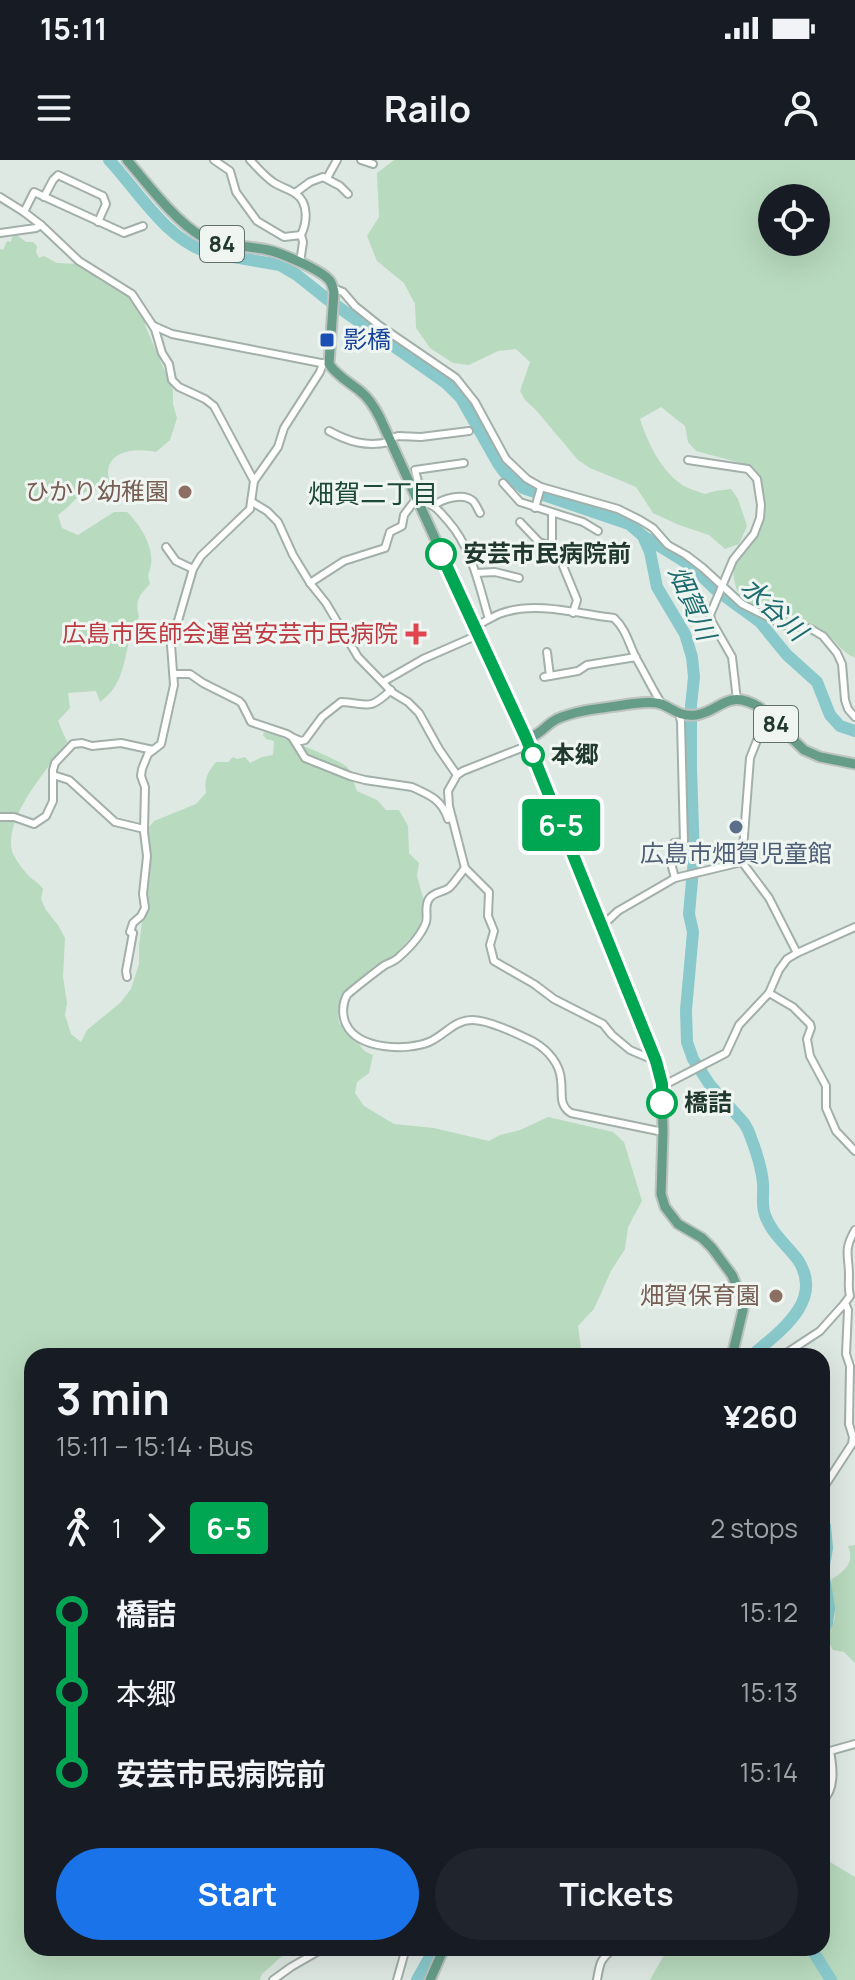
<!DOCTYPE html>
<meta charset="utf-8">
<style>
:root{--surface:#171b24;--page:#20242c;--text:#f1f3f6;--muted:#9ea1a6;--accent:#1a73e8}
body{margin:0;font-family:Manrope,"Noto Sans JP",sans-serif;background:var(--page);color:var(--text);height:100vh;display:flex;flex-direction:column;font-size:30px;white-space:nowrap}
*{box-sizing:border-box;margin:0}
p{font-size:26px;color:var(--muted)}
.icon{flex:none;width:44px;height:44px;fill:none;stroke:currentColor;stroke-width:2;stroke-linecap:round;stroke-linejoin:round}
.map{position:relative;flex:1;overflow:hidden}
.drawer{position:absolute;left:24px;top:1188px;width:806px;height:608px;display:flex;flex-direction:column;background:var(--surface);border-radius:24px;box-shadow:0 8px 32px #0002}
.drawer>*{flex:none}
.badge{padding:0 16px;border-radius:6px;font-size:28px;line-height:52px}
.fabs{position:absolute;left:758px;top:24px;display:grid;gap:16px}
.fabs a{display:grid;place-items:center;width:72px;height:72px;border-radius:50%;background:var(--surface);box-shadow:0 8px 32px #0002;font-size:40px}
.map>.badge{position:absolute;translate:-50% -50%;box-shadow:0 0 0 4px #fff}
.legs{display:flex;align-items:center;gap:12px;height:88px;padding:0 32px;font-size:26px}
.legs p{margin-inline-start:auto}
.overview{display:flex;align-items:center;justify-content:space-between;height:136px;padding:0 32px}
h1{font-size:44px;font-weight:700;line-height:60px}
.action{display:flex;gap:16px;margin-top:auto;padding:16px 32px}
.action a{flex:1;height:92px;border-radius:48px;background:var(--accent);color:#fff;font-size:32px;font-weight:700;line-height:92px;text-align:center}
.action a+a{background:var(--page);color:var(--text)}
ul{padding:0 32px;list-style:none}
li{display:flex;align-items:center;gap:28px;height:80px;font-size:30px}
li i{display:grid;place-items:center;width:12px;height:100%;margin:0 10px;background:currentColor}
li i::after{content:'';width:20px;height:20px;margin:-10px;border:6px solid;border-radius:50%;background:var(--surface)}
li p{margin-inline-start:auto}
li:first-child i{background:linear-gradient(#0000 50%,currentColor 0)}
li:last-child i{background:linear-gradient(currentColor 50%,#0000 0)}
.status{display:flex;justify-content:space-between;align-items:center;height:56px;padding:0 40px;background:var(--surface);direction:ltr}
.status svg{height:22px;fill:currentColor}
header{display:flex;justify-content:space-between;align-items:center;height:104px;padding:0 32px;background:var(--surface);font-size:36px;font-weight:700}
.map>svg:first-child{display:block}
.green{fill:#b8dabe;fill-rule:evenodd}
.lines{fill:none;stroke-linecap:round;stroke-linejoin:round}
.river{stroke:#89c9cc;stroke-width:12}
.minor-casing{stroke:#a2b0a9;stroke-width:10}
.primary-casing{stroke:#bcc3c1;stroke-width:13}
.minor{stroke:#fff;stroke-width:6}
.primary{stroke:#659d88;stroke-width:9}
.line-1-casing{stroke:#fff;stroke-width:18}
.line-1{stroke:#00a651;stroke-width:12}
.transit-dot{fill:#1a4fb4;stroke:#eff6f2;stroke-width:3}
.education-dot{fill:#8d6e63;stroke:#eff6f2;stroke-width:3}
.stop-1-dot{fill:#fff;stroke:#00a651;stroke-width:4}
.health-dot{fill:#e0444e;stroke:#eff6f2;stroke-width:3}
.service-dot{fill:#5c6f8a;stroke:#eff6f2;stroke-width:3}
.labels{text-anchor:middle;stroke-width:6;stroke-linejoin:round;paint-order:stroke}
.shield{fill:#eff6f2;stroke:#5f716a;stroke-width:2}
.shield-label{font-size:22px;font-weight:bold;fill:#21382f}
.transit-label{font-size:24px;fill:#164399;stroke:#eff6f2;text-anchor:start}
.education-label{font-size:24px;fill:#785e54;stroke:#eff6f2;text-anchor:end}
.stop-label{font-size:24px;font-weight:bold;fill:#21382f;stroke:#eff6f2;text-anchor:start}
.health-label{font-size:24px;fill:#be3a42;stroke:#eff6f2;text-anchor:end}
.service-label{font-size:24px;fill:#4e5e75;stroke:#eff6f2}
.neighbourhood-label{font-size:26px;fill:#1e493a;stroke:#eff6f2}
.water-label{font-size:26px;font-style:italic;fill:#1f6c70;stroke:#eff6f2}
</style>
<div class="status"><b>15:11</b><svg viewBox="0 0 49 12"><path d="M0 12V9h3v3zM5 12V6h3v6zM10 12V3h3v9zM15 12V0h3v12zM26 1h20v11H26zM47 4h2v5h-2z"/></svg></div>
<header><svg class="icon" aria-label="menu" viewBox="0 0 24 24"><path d="M4 6h16M4 12h16M4 18h16"/></svg>Railo<svg class="icon" aria-label="person" viewBox="0 0 24 24"><circle cx="12" cy="8" r="4"/><path d="M4 21q1-7 8-7t8 7"/></svg></header>
<div class="map">
<svg width="855" height="1820" viewBox="0 0 855 1820">
<rect width="100%" height="100%" fill="#dfe9e3"/>
<!-- green -->
<g class="green">
<path d="M394,0H855V498C840,492 834,477 821,469C811,462 796,466 784,464C769,460 749,440 737,431C735,423 732,415 734,406C737,398 744,393 749,386C769,360 770,334 752,306L696,291L688,282L685,266L661,247L640,259C648,283 660,309 681,324C688,329 697,331 705,334L715,331L731,329L738,339L747,366L739,384L725,389L709,375L679,365L653,353L636,327L590,308L578,300L535,249L525,240L520,231L530,202L516,189L498,191L469,205L453,203L430,188L416,168L415,144L404,123L377,101L367,76L379,57L377,13ZM772,38H816V82H772Z"/>
<path d="M17,75L26,82H33L37,86L36,92L39,98L44,96L57,103L79,104L97,116L101,121C125,128 133,142 147,161L145,165L173,230V244L177,258L170,280L156,292C139,288 108,289 108,313C108,321 113,332 115,339C84,317 79,341 58,355L62,368L78,375L114,352H127C140,364 154,387 151,405C149,414 147,415 150,424C138,437 135,440 139,457C121,486 131,520 100,542L96,531L68,533L70,548L58,561L67,582C48,609 4,656 12,691C14,698 24,711 29,716C34,721 38,722 43,729L41,739L46,750L58,765L65,778L63,817L67,843L65,855L71,874L81,882L87,870L120,843L131,829L139,804V786L151,688L146,671L154,661L196,644L206,633C204,619 207,613 216,602H228L233,597L237,599L245,597L250,603L262,597L273,595L274,581L266,579L263,575L264,572C277,575 339,599 347,607C352,612 354,624 357,631L377,640L386,650H399L408,666L409,693L419,703L417,716L425,745L418,770L384,807L358,822L347,830L342,840L338,854L339,863L352,878H356L359,882C361,890 366,892 373,895L369,913L357,922L355,933L364,946L394,964L434,968L489,981L500,975L520,970L548,957L613,972L624,982L642,1041L628,1067L625,1089L611,1111L594,1149L578,1166L582,1196H32V1788H291L262,1814L260,1820H0V89L3,90L7,81L11,82L12,77Z"/>
<path d="M855,1385V1503L844,1492L833,1490L827,1479L835,1458L830,1426L832,1419C845,1411 855,1402 848,1386Z"/>
<polygon points="822,1686 830,1702 855,1717 855,1820 650,1820 668,1788 822,1788"/>
</g>
<g class="lines">
<!-- river -->
<g class="river">
<path d="M109,0C139,32 166,80 210,93L280,105L297,115L327,139L446,223L461,238L499,305L505,313L523,328L629,364L643,376L690,405L716,430L760,462L787,495L817,522L830,555L840,566L855,571"/>
<path d="M643,376L650,392L657,427L685,474L692,497L694,517L691,546V608L694,698L689,754L693,772L686,850L687,882L693,899L710,925L744,963L748,970C754,985 762,1008 763,1024C764,1035 761,1044 765,1055C771,1073 787,1085 798,1100C825,1141 779,1172 751,1196"/>
<polyline points="822,1361 825,1366 827,1388 823,1411 829,1448 827,1463 822,1473"/>
<polyline points="811,1788 831,1820"/>
<polyline points="417,1820 435,1788"/>
</g>
<!-- minor casing -->
<g class="minor-casing">
<g id="minor">
<polyline points="214,0 230,11 236,32 257,61 284,77 301,75 303,82 300,103"/>
<path d="M250,0C257,7 264,16 273,22C280,27 289,29 296,34C309,43 307,63 301,75"/>
<polyline points="361,0 373,4"/>
<polyline points="327,18 337,0"/>
<polyline points="295,33 310,22 323,17 340,26 348,34"/>
<polyline points="0,37 24,52 41,65 79,101 132,134 155,169 162,193 169,204 172,220 179,227 205,239 214,246 254,321"/>
<polyline points="44,37 53,20 58,15 103,36 106,44 98,62"/>
<polyline points="24,52 34,32 124,73 143,66"/>
<polyline points="0,73 36,68 41,65"/>
<polyline points="333,128 343,132 355,146 380,166 456,218 475,242 506,299 527,319 541,327 618,349 640,360 653,368 668,385 686,395 703,408 742,444 784,465 811,469 823,476 837,493 842,504 845,540 848,549 855,557"/>
<polyline points="154,166 172,174 326,204"/>
<path d="M329,271C349,282 367,287 389,282"/>
<polyline points="388,279 398,276 421,277 469,271"/>
<polyline points="688,300 748,309 757,319 761,345 760,358 754,374 733,400 710,455 712,462 732,497 737,540"/>
<polyline points="503,323 520,342 583,362 598,371"/>
<polyline points="423,341 415,310 464,303"/>
<polyline points="252,342 267,351 278,362 293,395 310,423 326,443 358,497 393,533 408,542 419,553 439,589 457,615"/>
<path d="M418,343C433,341 439,351 448,361C472,388 479,426 489,459"/>
<path d="M433,346C442,339 463,332 473,341C475,343 479,351 480,353"/>
<polyline points="535,348 541,327"/>
<polyline points="552,353 552,386 565,393 563,406 577,440 573,453"/>
<polyline points="520,362 539,382 552,386"/>
<polyline points="166,387 176,401 193,409"/>
<polyline points="476,413 495,412 519,418"/>
<polyline points="310,423 344,401 385,388 390,372 402,366 404,355 416,339"/>
<path d="M474,467C483,463 493,456 502,453C537,441 578,454 614,458C626,469 629,484 636,498C645,513 653,531 662,544"/>
<polyline points="547,492 550,516"/>
<path d="M174,514H190L203,523L239,541L242,544L251,562L287,574L292,577L305,598L350,616L365,620L412,627C430,635 442,640 448,659"/>
<polyline points="544,517 578,511 587,505 636,497"/>
<polyline points="383,522 423,499 478,475"/>
<polyline points="767,555 750,598 742,702 769,738 797,793"/>
<path d="M294,578L301,581L305,580L322,557L341,542C368,543 368,552 391,530"/>
<polyline points="529,585 463,611 457,615 448,631 449,646 465,708 489,732 488,756 494,771 490,785 494,801 534,824 554,839 603,864 612,875 630,890 656,901"/>
<polyline points="53,615 69,620 115,662 144,669"/>
<polyline points="0,657 14,657 34,664 46,656 53,641 53,610 55,603 73,584 82,583 92,586 121,583 153,590"/>
<path d="M465,708C460,714 455,722 450,727C444,733 434,731 429,739C424,746 428,755 426,762C422,774 409,788 400,796C396,801 391,802 385,805C379,809 351,831 347,835C342,844 342,856 346,864C358,890 407,891 429,882C444,876 454,860 472,860C489,860 518,874 534,882C548,890 560,904 561,920C563,933 558,945 571,953L663,972"/>
<polyline points="675,718 672,707 674,683 684,682 681,562 679,553"/>
<polyline points="602,766 618,751 675,718 742,702"/>
<polyline points="127,817 126,811 133,773 130,772 133,763 141,756 145,748 143,734 147,696 144,672 145,627 141,616 142,609 148,594 161,584 174,525 171,485 193,409 201,396 250,349 254,321 278,287 284,268 320,212 323,203"/>
<polyline points="769,833 793,847 810,864 811,868 807,879 810,896 826,926 826,948 836,971 855,991"/>
<polyline points="662,924 670,922 726,893 739,865 769,833 779,810 787,799 797,793 855,767"/>
<polyline points="782,1196 820,1171 845,1143"/>
<path d="M822,1330L852,1284L853,1277L849,1264L850,1206L846,1194L848,1150L845,1143L850,1136C848,1129 849,1123 849,1116C849,1094 843,1091 855,1070"/>
<path d="M822,1641C836,1630 833,1607 830,1591L855,1584"/>
<polyline points="273,1820 291,1807 324,1788"/>
<polyline points="397,1820 406,1788"/>
<path d="M597,1820C600,1802 600,1800 614,1788"/>
</g>
</g>
<!-- primary casing -->
<g class="primary-casing">
<g id="primary">
<path d="M127,0C147,23 175,61 201,76C223,87 245,85 268,90C281,93 322,110 330,121C332,124 333,128 334,132L329,204C337,216 349,222 360,231C369,238 375,248 380,258L526,578L656,901L662,924L663,972L661,1034L665,1047L678,1064L702,1078L712,1088L732,1115L742,1140L743,1150L732,1196"/>
<path d="M526,578C540,576 545,565 557,559C579,549 607,548 630,544C640,543 652,541 661,544C674,549 679,557 696,555C721,551 727,528 759,547L804,590L820,597L855,604"/>
<polyline points="430,1820 444,1788"/>
</g>
</g>
<!-- minor -->
<use href="#minor" class="minor"/>
<!-- primary -->
<use href="#primary" class="primary"/>
</g>
<g class="lines">
<!-- line-1 casing -->
<g class="line-1-casing">
<polyline id="line-1" points="441,394 526,578 656,901 662,924 662,943"/>
</g>
<!-- line-1 -->
<use href="#line-1" class="line-1"/>
</g>
<!-- markers -->
<rect class="transit-dot" x="319" y="172" width="16" height="16" rx="4"/>
<g class="education-dot">
<circle cx="185" cy="332" r="8"/>
<circle cx="776" cy="1136" r="8"/>
</g>
<g class="stop-1-dot">
<circle cx="441" cy="394" r="14"/>
<circle cx="533" cy="595" r="10"/>
<circle cx="662" cy="943" r="14"/>
</g>
<path class="health-dot" d="M412 462h8v8h8v8h-8v8h-8v-8h-8v-8h8z"/>
<circle class="service-dot" cx="736" cy="667" r="8"/>
<g class="labels">
<!-- shield labels -->
<g class="shield">
<rect x="200" y="66" width="44" height="36" rx="6"/>
<rect x="754" y="546" width="44" height="36" rx="6"/>
</g>
<g class="shield-label">
<text x="222" y="92">84</text>
<text x="776" y="572">84</text>
</g>
<!-- transit labels -->
<g class="transit-label">
<text x="343" y="188">影橋</text>
</g>
<!-- education labels -->
<g class="education-label">
<text x="169" y="340">ひかり幼稚園</text>
<text x="760" y="1144">畑賀保育園</text>
</g>
<!-- stop labels -->
<g class="stop-label">
<text x="463" y="402">安芸市民病院前</text>
<text x="551" y="603">本郷</text>
<text x="684" y="951">橋詰</text>
</g>
<!-- health labels -->
<g class="health-label">
<text x="398" y="482">広島市医師会運営安芸市民病院</text>
</g>
<!-- service labels -->
<g class="service-label">
<text x="736" y="702">広島市畑賀児童館</text>
</g>
<!-- neighbourhood labels -->
<g class="neighbourhood-label">
<text x="373" y="343">畑賀二丁目</text>
</g>
<!-- water labels -->
<g class="water-label">
<text transform="translate(692 443) rotate(66)" y="9">畑賀川</text>
<text transform="translate(774 449) rotate(43)" y="9">水谷川</text>
</g>
</g>
</svg>
<div class="fabs">
<a><svg class="icon" aria-label="locate" viewBox="0 0 24 24"><circle cx="12" cy="12" r="6"/><path d="M12 2v4M12 18v4M2 12h4M18 12h4"/></svg></a>
</div>
<b class="badge" style="left:561px;top:665px;background:#00a651;color:#fff">6-5</b>
<section class="drawer">
<div class="overview"><div><h1>3 min</h1><p>15:11 – 15:14 · Bus</p></div><b>¥260</b></div>
<div class="legs"><svg class="icon" aria-label="walk" viewBox="0 0 24 24"><circle cx="13" cy="4" r="2"/><path d="M13 8l-2 6 4 7M11 14l-3 7M7 12l3-4h3l4 4"/></svg>1<svg class="icon" aria-label="forward" viewBox="0 0 24 24"><path d="M9 5l7 7-7 7"/></svg><b class="badge" style="background:#00a651;color:#fff">6-5</b><p>2 stops</p></div>
<ul>
<li><i style="color:#00a651"></i><b>橋詰</b><p>15:12</p></li>
<li><i style="color:#00a651"></i><span>本郷</span><p>15:13</p></li>
<li><i style="color:#00a651"></i><b>安芸市民病院前</b><p>15:14</p></li>
</ul>
<div class="action"><a>Start</a><a>Tickets</a></div>
</section>
</div>
